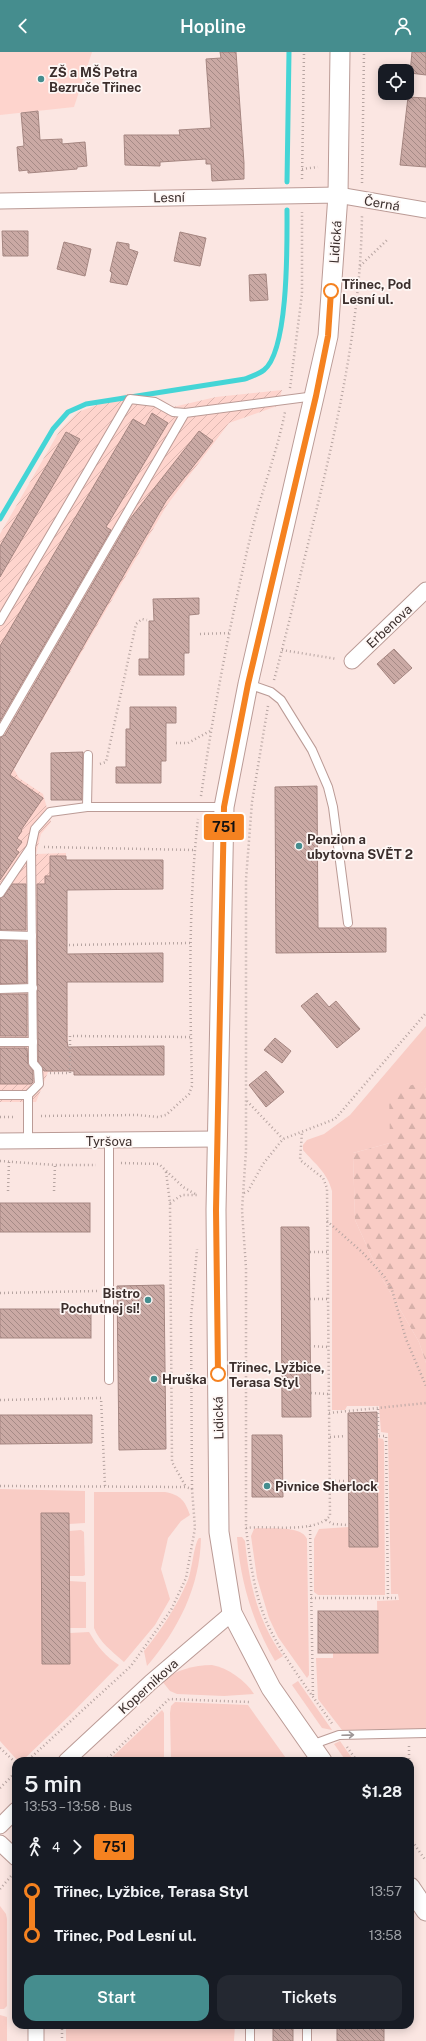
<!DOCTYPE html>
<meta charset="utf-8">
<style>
:root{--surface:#171b24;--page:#242831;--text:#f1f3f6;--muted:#9ea1a6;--accent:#458d8e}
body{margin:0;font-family:"Public Sans",sans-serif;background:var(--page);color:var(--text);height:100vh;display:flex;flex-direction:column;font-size:15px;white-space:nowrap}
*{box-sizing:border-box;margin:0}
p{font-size:13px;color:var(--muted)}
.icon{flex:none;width:22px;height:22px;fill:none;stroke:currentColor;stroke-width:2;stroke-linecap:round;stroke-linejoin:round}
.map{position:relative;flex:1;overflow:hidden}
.side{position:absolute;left:12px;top:1705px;width:402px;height:272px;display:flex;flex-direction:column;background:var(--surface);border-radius:12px;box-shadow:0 2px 10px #0003}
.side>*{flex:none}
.badge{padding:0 8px;border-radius:3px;font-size:14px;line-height:26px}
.tools{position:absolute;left:378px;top:12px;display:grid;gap:8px}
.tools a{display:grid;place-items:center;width:36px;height:36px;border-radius:8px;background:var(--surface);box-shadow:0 2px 10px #0003;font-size:20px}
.map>.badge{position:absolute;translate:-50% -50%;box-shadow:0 0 0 2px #fff}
.legs{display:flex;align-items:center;gap:6px;height:44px;padding:0 12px;font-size:13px}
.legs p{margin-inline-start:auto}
.head{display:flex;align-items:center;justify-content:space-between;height:68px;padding:0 12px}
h1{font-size:22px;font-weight:600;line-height:30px}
.button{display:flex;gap:8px;margin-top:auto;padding:8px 12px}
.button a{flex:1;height:46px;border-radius:12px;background:var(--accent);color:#fff;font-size:16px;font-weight:600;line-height:46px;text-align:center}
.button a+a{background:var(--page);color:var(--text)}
ul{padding:0 12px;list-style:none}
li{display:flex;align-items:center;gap:14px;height:44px;font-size:15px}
li i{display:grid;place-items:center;width:6px;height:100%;margin:0 5px;background:currentColor}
li i::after{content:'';width:10px;height:10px;margin:-5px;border:3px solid;border-radius:50%;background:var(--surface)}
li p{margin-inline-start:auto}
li:first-child i{background:linear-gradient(#0000 50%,currentColor 0)}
li:last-child i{background:linear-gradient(currentColor 50%,#0000 0)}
header{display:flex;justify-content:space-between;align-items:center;height:52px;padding:0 12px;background:var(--accent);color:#fff;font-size:18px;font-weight:600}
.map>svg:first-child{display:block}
.built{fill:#fed4cd}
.industrial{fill:url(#industrial-furrows)}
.green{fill:#f9ccc5}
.forest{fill:url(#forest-firs)}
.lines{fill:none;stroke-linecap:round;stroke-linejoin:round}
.stream{stroke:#44d5d6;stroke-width:5}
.building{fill:url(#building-back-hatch);stroke:#a58681}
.service-casing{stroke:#bb9b96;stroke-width:10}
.minor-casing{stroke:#bb9b96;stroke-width:17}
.tertiary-casing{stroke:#bb9b96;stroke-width:21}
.path{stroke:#b6a4a1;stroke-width:2.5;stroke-dasharray:1 3;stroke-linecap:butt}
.service{stroke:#fff;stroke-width:8}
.minor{stroke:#fff;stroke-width:15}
.tertiary{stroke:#fff;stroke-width:19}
.oneway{stroke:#9d9696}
.line-1-casing{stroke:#fff;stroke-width:9}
.line-1{stroke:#f58220;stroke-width:6}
.poi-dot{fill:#458d8e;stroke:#fef7f5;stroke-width:1.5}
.stop-1-dot{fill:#fff;stroke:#f58220;stroke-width:2}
.labels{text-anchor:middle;stroke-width:3.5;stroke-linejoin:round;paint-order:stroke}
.poi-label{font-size:13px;font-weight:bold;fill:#3b2e2c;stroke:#fef7f5;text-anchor:start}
.street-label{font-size:13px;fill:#3b2e2c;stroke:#fef7f5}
.stop-label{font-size:13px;font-weight:bold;fill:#3b2e2c;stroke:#fef7f5;text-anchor:start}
</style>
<header><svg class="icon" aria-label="back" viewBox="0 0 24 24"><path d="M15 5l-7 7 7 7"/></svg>Hopline<svg class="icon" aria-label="person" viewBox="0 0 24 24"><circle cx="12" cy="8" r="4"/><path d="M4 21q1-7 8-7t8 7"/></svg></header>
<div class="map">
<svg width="426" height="1989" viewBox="0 0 426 1989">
<defs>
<pattern id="industrial-furrows" width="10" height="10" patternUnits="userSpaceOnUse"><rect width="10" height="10" fill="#fed4cd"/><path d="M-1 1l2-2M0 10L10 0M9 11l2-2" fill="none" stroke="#dbb6b0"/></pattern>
<pattern id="forest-firs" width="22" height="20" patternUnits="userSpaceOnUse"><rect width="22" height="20" fill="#f9ccc5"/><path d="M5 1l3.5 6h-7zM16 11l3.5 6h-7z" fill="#d6b0a9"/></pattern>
<pattern id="building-back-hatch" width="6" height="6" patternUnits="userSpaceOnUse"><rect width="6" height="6" fill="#caa9a4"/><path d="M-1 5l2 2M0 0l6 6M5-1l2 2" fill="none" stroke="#a58a86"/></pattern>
</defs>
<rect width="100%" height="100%" fill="#fbe6e2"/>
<!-- built -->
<polygon class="built" points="0,0 92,0 74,55 0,63"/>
<!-- industrial -->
<polygon class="industrial" points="282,338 277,354 229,371 167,453 14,717 19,726 43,742 51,770 41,782 36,802 66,801 68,1019 48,1020 36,1050 0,1050 0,482 60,378 78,360 126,342 161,347 173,355 216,345"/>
<!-- green -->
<g class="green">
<path d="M426,974V1038L422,1030L390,1091L353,1101L355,1168L380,1223L419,1290L426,1311V1677L342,1678L318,1647L316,1606H333V1601H378L377,1549L399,1548L398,1542H391L388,1381L381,1380L379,1354H347L345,1358H332V1139C327,1120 315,1112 303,1098V1093L307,1088L324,1082L350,1063Z"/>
<polygon points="378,1386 383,1387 384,1390 385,1543 318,1543 314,1540 314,1487 319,1477 349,1475 349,1495 378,1495"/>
<path d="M0,1437L85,1439V1471L69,1472V1461L41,1462L42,1612H70V1581L89,1580C97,1594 106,1605 119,1613L71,1662L22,1709H18L0,1689Z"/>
<path d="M94,1440H165C181,1443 185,1449 190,1463L181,1469L168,1486L161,1517L170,1547L155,1573L124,1610C112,1599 100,1591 94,1576Z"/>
<path d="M257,1476C270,1477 302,1473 307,1487L309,1623L307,1626L278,1585L269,1566L257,1526L251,1484L254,1477Z"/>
<polygon points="81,1478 84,1480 85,1523 83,1524 69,1524 69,1479"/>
<path d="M237,1485H242L245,1489C249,1531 258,1570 283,1604L275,1609C253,1572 240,1528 237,1485Z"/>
<path d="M199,1486H201C200,1535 178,1578 147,1614L144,1599C162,1577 177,1554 188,1528C192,1518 194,1492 199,1486Z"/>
<polygon points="69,1529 86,1530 86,1576 70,1576"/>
<path d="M212,1613C228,1616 245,1628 254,1642L224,1644L177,1642L170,1639L162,1629C177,1618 193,1613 212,1613Z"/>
<polygon points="298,1629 332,1678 322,1676 292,1633"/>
<polygon points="175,1650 248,1653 288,1709 171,1709 170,1661 171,1654"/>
<polygon points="162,1658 164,1661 164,1709 108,1709"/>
<polygon points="340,1689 354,1709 346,1709 334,1692"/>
<polygon points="14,1826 16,1828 16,1882 13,1882"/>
<polygon points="0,1854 6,1862 7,1867 7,1954 4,1957 0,1957"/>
<polygon points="0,1963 7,1965 7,1989 0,1989"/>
<polygon points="66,1973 235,1973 234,1989 66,1989"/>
</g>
<!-- forest -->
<polygon class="forest" points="423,1030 426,1038 426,1311 419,1290 380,1223 355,1168 353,1101 390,1091 389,1039"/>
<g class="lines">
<!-- stream -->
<g class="stream">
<polyline points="287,130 289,0"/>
<path d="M0,467L53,377L68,360L86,352L245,327C250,325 259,322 264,318C289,298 287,190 287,158"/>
</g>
</g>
<!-- building -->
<g class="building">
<polygon points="220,0 236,0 244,111 244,127 212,129 211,112 206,112 206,107 160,110 160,114 125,113 124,83 180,83 179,78 211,76 206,7 221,6"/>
<polygon points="412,0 426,0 426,23 410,21"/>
<polygon points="408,45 426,46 426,115 400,113"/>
<polygon points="38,59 40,88 62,87 62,92 85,90 87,114 77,115 77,117 28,121 28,118 19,119 17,95 24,94 21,61"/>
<polygon points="2,179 28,179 28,204 3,204"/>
<polygon points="180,180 206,186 200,214 174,209"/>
<polygon points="64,190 91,197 85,224 57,217"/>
<polygon points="117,190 129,192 129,197 138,200 127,233 110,230 112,221 110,219"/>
<polygon points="266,222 268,248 250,249 249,223"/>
<polygon points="152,361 168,371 106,475 111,478 0,669 0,594 133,367 145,374"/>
<polygon points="199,379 213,389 166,449 10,723 43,746 21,778 22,779 17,786 22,790 16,798 19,800 0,828 0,685 5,683 130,467"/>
<polygon points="66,380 80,387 0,525 0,494"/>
<polygon points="199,546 199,562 189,563 189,601 184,601 184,623 139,623 139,607 149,607 149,569 154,569 153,547"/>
<polygon points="394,597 412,616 394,632 377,612"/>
<polygon points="130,655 176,655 176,671 166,671 166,709 161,709 161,731 116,731 116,715 126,715 126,677 130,677"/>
<polygon points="83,700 82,748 51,748 51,701"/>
<polygon points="317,734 318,876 386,876 386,900 276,901 275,735"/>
<polygon points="50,804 66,804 66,808 163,808 163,837 67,838 67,902 163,901 163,930 67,930 67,989 68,995 164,994 164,1023 74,1023 74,1019 44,1019 38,1009 37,832 45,832 45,824 50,824"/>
<polygon points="12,832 26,832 26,878 0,878 0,846 4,844"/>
<polygon points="0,888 26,889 27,931 0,932"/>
<polygon points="317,941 329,955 336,949 360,977 337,996 301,954"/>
<rect x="0" y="942" width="27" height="42"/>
<polygon points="275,986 291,999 282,1011 264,998"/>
<polygon points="0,996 27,996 28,1012 33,1019 33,1030 31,1032 0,1032"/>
<polygon points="266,1019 284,1040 266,1055 249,1033"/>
<rect x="0" y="1151" width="90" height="29"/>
<polygon points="281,1175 309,1175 311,1365 282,1365"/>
<polygon points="164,1233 166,1397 119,1398 117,1234"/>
<rect x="0" y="1257" width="91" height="29"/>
<polygon points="377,1360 378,1495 349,1495 348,1361"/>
<polygon points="0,1363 92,1363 92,1391 0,1392"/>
<polygon points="252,1383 282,1383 283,1445 252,1445"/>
<polygon points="41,1461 69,1461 70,1612 42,1612"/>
<rect x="318" y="1559" width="60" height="42"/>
<rect x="273" y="1973" width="20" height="16"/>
<rect x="337" y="1973" width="47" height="16"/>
</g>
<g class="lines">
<!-- service casing -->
<g class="service-casing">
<g id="service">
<polyline points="0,569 130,347 155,350 173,360 185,361"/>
<polyline points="248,632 271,640 281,648 312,698 328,735 333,755 348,871"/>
<polyline points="0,680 185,361 315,344"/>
<polyline points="87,755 88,703"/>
<polyline points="0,841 31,795"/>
<polyline points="0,883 32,884"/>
<polyline points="0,937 33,936"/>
<polyline points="0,990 33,990"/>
<polyline points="0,1043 28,1043 28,1089"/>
<polyline points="28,1043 39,1032 38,1017 33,1011 31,795 35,777 50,760 87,755 224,755"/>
<polyline points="109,1089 109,1328"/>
<polyline points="311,1693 339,1683 426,1681"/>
<polyline points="307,1973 307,1989"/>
<polyline points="250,1989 250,1973"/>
</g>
</g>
<!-- minor casing -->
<g class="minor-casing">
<g id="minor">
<polyline points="0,149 338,143 426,158"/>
<polyline points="352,609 426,538"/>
<polyline points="0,1089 217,1087"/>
<polyline points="66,1709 151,1630 232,1561"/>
<polyline points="0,1774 16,1758"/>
<polyline points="0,1791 16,1806"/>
<polyline points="36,1973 36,1989"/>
</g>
</g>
<!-- tertiary casing -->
<g class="tertiary-casing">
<g id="tertiary">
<polyline points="322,1709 271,1636 232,1561 219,1480 216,1158 224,755 248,632 328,284 338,143 340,0"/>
<polyline points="410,1835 426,1859"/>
</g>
</g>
<!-- path -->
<g class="path">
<polyline points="302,117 318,115"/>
<polyline points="302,127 304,0"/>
<polyline points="362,131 364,0"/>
<polyline points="360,214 387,188"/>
<polyline points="290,336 302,242 302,160"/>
<polyline points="200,582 229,581"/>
<polyline points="282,598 337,607"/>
<path d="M274,628C287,580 298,532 310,484C336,379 361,271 362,162"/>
<path d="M268,654L252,750L246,827V1099L242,1158L246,1216V1476C250,1508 254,1541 267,1571C283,1606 311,1641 333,1673"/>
<polyline points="176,691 188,691 210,679"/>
<polyline points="100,712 106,710 136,572 142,567 147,568"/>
<path d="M201,744C214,654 231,566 252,478C262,438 277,400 285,360"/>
<polyline points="44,795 195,798"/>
<polyline points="69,893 191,891"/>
<polyline points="50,1021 70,1021 70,984 191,985"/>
<polyline points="247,1049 283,1087"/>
<path d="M41,1064L137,1063L158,1065L166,1063L189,1042L192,1034C190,946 188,855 198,767"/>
<polyline points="0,1065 16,1065"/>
<polyline points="0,1109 55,1113 96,1113"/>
<polyline points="121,1111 159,1112 183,1135 197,1143"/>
<polyline points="166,1120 170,1151 172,1410 186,1435"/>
<polyline points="8,1139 9,1110"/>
<polyline points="54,1139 55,1113"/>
<polyline points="244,1141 248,1139 263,1112 283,1087 335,1067 426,961"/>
<polyline points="170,1151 182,1143 197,1143"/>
<polyline points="327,1169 362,1200 384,1224 392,1238 406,1287 426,1334"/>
<polyline points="310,1200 328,1200"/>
<polyline points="0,1241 97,1239"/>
<polyline points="310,1247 329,1247"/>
<polyline points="310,1294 329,1295"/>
<polyline points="311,1341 329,1342"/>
<polyline points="0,1348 101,1346 105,1434"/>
<polyline points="378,1357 378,1384 386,1384 388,1546"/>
<polyline points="329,1361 426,1351"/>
<polyline points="330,1385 346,1384"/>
<polyline points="331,1429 347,1429"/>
<polyline points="0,1434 186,1435 192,1437 195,1476 186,1526 171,1558 131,1614 27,1709"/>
<polyline points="192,1437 191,1265 197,1197"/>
<polyline points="326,1468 333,1472 347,1473"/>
<polyline points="310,1474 313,1644"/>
<path d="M246,1476C269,1473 314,1482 330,1464L327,1136L323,1126L300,1108L302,1080"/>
<polyline points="311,1546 397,1546"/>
<polyline points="409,1694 409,1709"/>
<polyline points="347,1695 357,1709"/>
<polyline points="0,1696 16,1711"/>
<polyline points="105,1709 169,1647 249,1650"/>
<polyline points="0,1736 16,1720"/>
<polyline points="410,1776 410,1786"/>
<polyline points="410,1786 426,1809"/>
<polyline points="0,1837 12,1823"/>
<polyline points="62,1973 62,1989"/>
</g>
<!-- service -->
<use href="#service" class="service"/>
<!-- minor -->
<use href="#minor" class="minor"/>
<!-- tertiary -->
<use href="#tertiary" class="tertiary"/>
</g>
<!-- one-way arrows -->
<defs><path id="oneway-shaft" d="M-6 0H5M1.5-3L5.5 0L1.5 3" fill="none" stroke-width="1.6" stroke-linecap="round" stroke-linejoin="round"/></defs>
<use class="oneway" href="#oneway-shaft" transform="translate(348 1683) rotate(-2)"/>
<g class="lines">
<!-- line-1 casing -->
<g class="line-1-casing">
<polyline id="line-1" points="218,1322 216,1158 224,755 248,632 316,344 328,284 331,239"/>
</g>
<!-- line-1 -->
<use href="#line-1" class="line-1"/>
</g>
<!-- markers -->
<g class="poi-dot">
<circle cx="41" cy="27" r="4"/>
<circle cx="299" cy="794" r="4"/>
<circle cx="148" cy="1248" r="4"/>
<circle cx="154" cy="1327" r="4"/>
<circle cx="267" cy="1434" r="4"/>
</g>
<g class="stop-1-dot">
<circle cx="331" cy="239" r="7"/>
<circle cx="218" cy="1322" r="7"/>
</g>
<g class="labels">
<!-- poi labels -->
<g class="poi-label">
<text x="49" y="25">ZŠ a MŠ Petra<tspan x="49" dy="15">Bezruče Třinec</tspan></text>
<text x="307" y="792">Penzion a<tspan x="307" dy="15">ubytovna SVĚT 2</tspan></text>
<text x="140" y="1246" text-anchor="end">Bistro<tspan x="140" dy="15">Pochutnej si!</tspan></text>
<text x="162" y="1332">Hruška</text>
<text x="275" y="1439">Pivnice Sherlock</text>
</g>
<!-- street labels -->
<g class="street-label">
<text transform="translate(169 145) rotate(-1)" y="5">Lesní</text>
<text transform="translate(382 151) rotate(9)" y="5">Černá</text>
<text transform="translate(335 190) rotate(-86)" y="5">Lidická</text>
<text transform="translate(389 574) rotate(-43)" y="5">Erbenova</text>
<text x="109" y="1094">Tyršova</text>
<text transform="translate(218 1366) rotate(-91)" y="5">Lidická</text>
<text transform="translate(148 1634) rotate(-42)" y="5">Kopernikova</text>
</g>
<!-- stop labels -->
<g class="stop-label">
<text x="342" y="237">Třinec, Pod<tspan x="342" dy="15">Lesní ul.</tspan></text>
<text x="229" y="1320">Třinec, Lyžbice,<tspan x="229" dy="15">Terasa Styl</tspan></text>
</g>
</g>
</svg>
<div class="tools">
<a><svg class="icon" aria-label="locate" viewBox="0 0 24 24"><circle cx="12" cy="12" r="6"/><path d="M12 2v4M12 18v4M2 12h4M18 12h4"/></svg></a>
</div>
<b class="badge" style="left:224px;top:775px;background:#f58220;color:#111">751</b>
<section class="side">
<div class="head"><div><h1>5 min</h1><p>13:53 – 13:58 · Bus</p></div><b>$1.28</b></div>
<div class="legs"><svg class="icon" aria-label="walk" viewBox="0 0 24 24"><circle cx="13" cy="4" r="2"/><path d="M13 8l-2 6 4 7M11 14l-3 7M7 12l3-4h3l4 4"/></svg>4<svg class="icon" aria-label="forward" viewBox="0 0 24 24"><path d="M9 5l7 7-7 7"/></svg><b class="badge" style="background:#f58220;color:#111">751</b></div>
<ul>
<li><i style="color:#f58220"></i><b>Třinec, Lyžbice, Terasa Styl</b><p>13:57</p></li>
<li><i style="color:#f58220"></i><b>Třinec, Pod Lesní ul.</b><p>13:58</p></li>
</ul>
<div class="button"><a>Start</a><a>Tickets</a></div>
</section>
</div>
